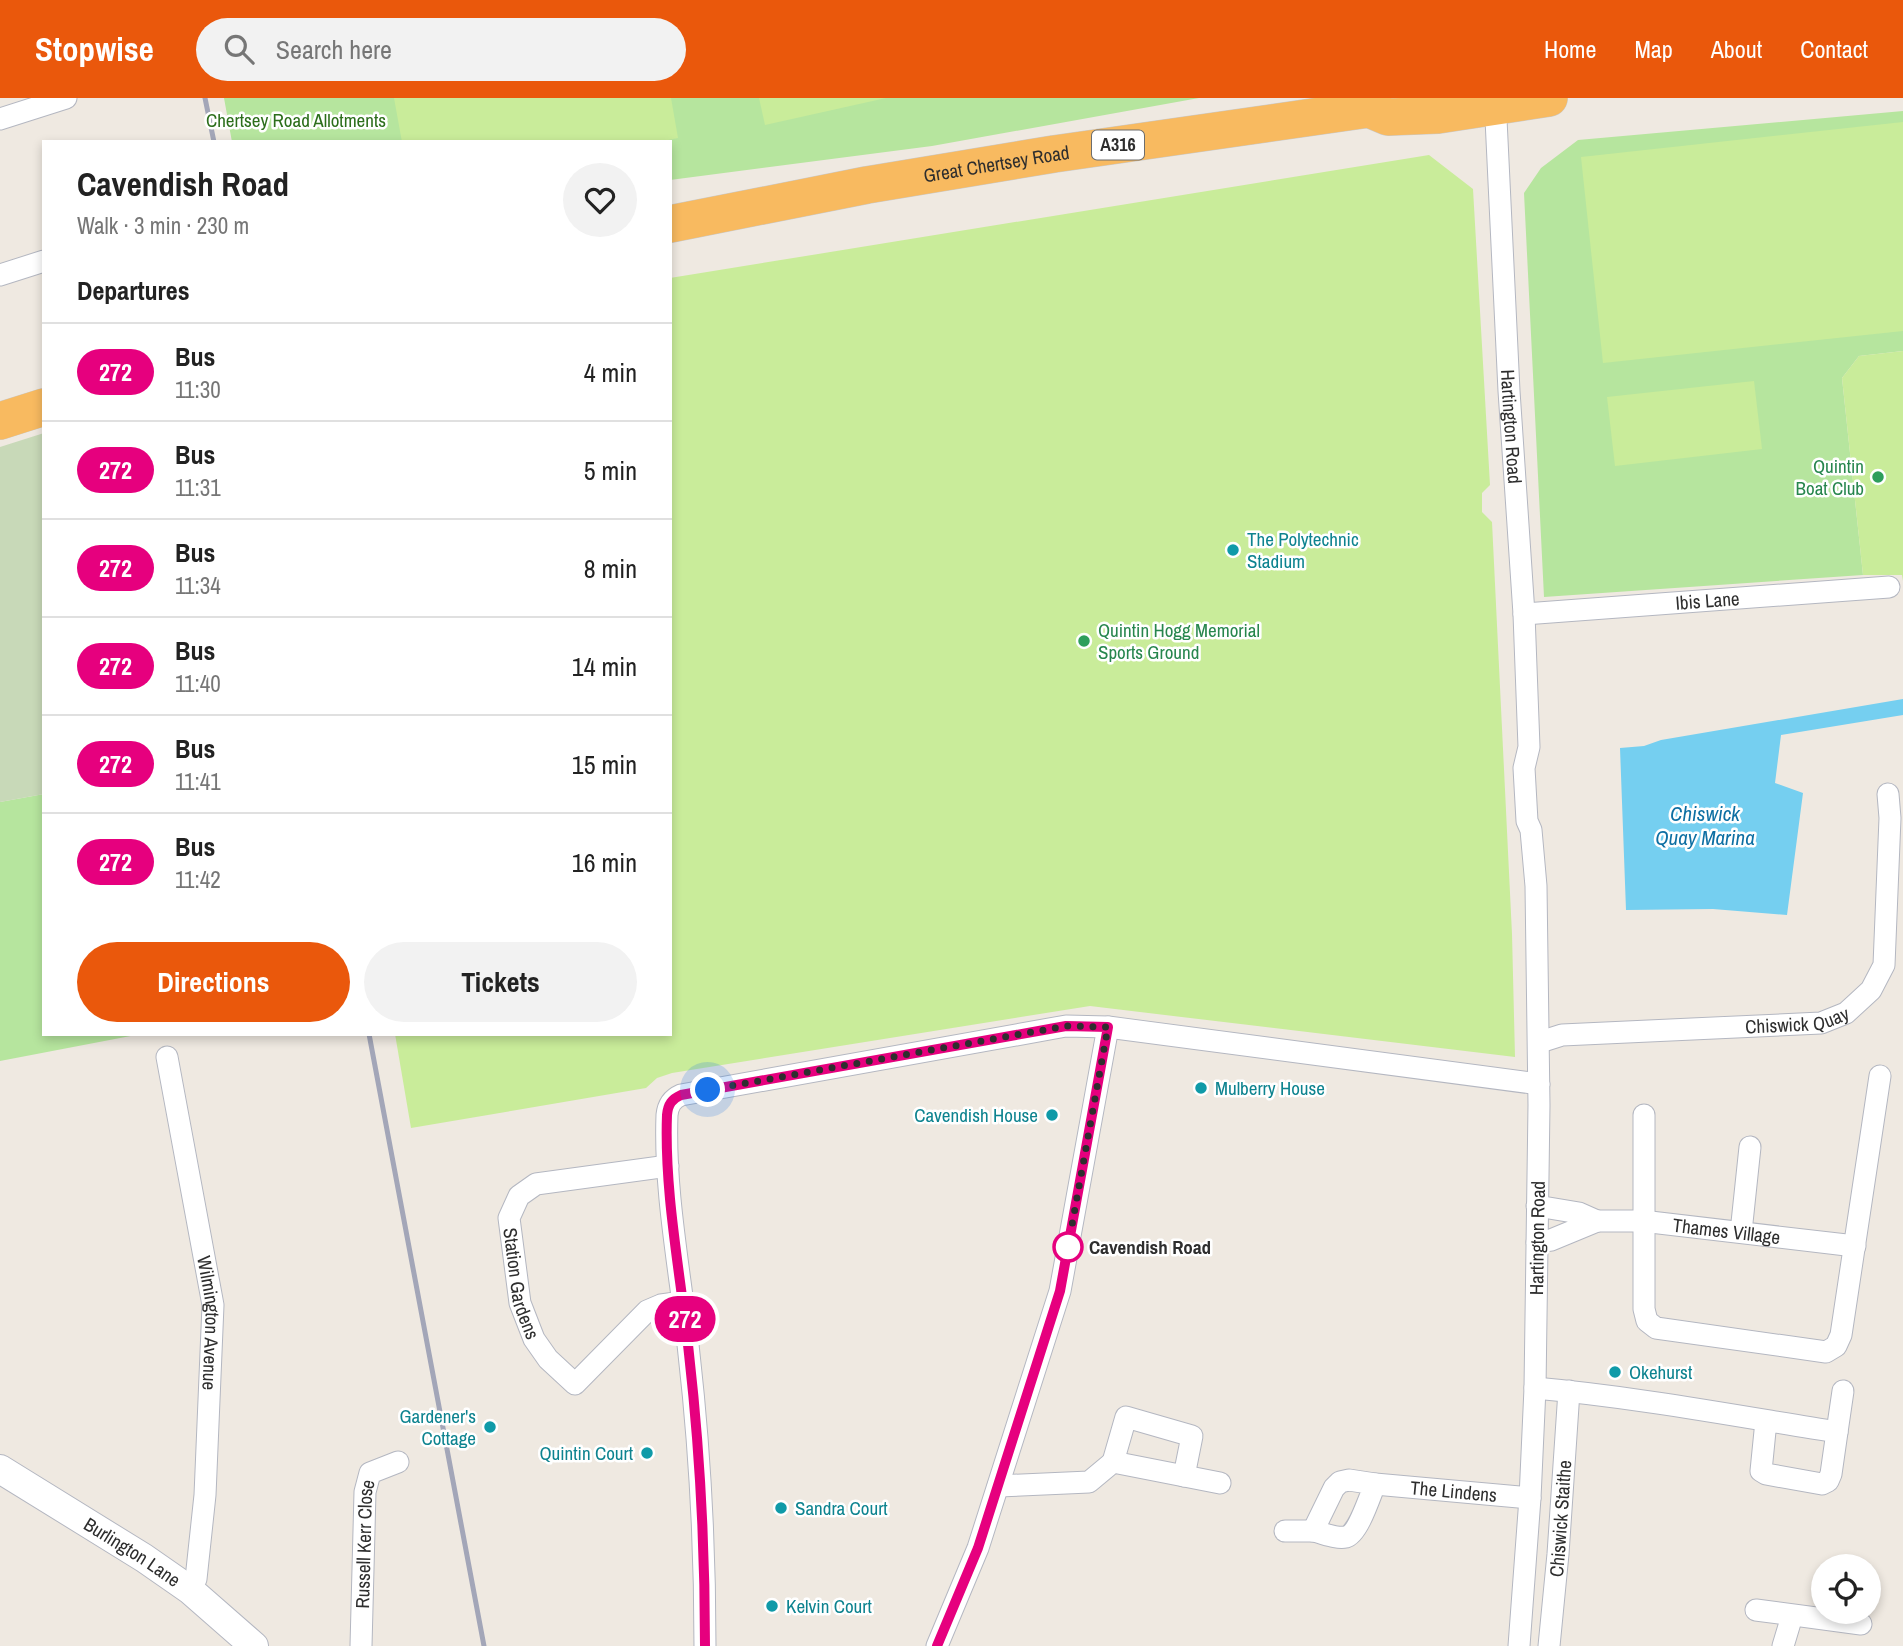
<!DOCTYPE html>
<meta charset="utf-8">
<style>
:root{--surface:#fff;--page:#f2f2f2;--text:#222;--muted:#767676;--line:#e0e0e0;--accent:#ea580c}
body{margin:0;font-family:"Archivo Narrow",sans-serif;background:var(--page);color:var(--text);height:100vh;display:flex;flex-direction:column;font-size:26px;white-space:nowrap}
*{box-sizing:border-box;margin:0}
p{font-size:23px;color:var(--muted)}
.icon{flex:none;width:38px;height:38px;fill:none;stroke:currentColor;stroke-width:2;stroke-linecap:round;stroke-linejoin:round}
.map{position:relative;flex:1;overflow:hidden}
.drawer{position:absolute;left:42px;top:42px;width:630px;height:896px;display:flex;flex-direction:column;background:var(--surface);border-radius:0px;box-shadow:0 4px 10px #0003}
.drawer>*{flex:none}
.badge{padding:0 14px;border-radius:23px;font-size:24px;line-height:46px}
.buttons{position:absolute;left:1811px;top:1456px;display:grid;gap:14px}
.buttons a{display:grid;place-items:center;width:70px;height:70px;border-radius:50%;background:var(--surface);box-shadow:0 4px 10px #0003;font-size:35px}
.you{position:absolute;width:35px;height:35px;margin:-18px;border:5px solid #fff;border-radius:50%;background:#1a73e8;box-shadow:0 0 0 10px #1a73e833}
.map>.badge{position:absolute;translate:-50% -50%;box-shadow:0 0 0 4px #fff}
h2{padding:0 35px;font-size:26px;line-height:63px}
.round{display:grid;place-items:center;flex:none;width:74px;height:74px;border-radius:37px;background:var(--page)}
.headline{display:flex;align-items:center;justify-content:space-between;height:119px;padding:0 35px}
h1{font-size:33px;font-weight:700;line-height:52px}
.button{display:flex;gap:14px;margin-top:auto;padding:14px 35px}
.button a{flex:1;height:80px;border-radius:42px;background:var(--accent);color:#fff;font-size:28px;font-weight:700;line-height:80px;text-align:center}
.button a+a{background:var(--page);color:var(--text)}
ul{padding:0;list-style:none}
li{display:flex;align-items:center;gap:21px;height:98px;padding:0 35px;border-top:2px solid var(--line)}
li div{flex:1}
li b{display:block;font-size:26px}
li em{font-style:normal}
li .badge{min-width:77px;font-weight:700;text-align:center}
header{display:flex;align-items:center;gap:42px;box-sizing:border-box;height:98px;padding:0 35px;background:var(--accent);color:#fff}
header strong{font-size:33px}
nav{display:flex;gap:38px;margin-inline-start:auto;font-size:24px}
.search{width:490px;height:63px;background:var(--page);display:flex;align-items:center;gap:18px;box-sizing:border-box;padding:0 24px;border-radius:38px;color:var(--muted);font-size:26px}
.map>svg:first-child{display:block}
.green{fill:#b6e59e}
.cemetery{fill:#c8d9b8}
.pitch{fill:#c9ec9a}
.water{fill:#75cff0}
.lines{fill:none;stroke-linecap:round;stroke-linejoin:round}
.minor-casing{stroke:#b4b7c1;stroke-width:23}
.tertiary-casing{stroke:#b4b7c1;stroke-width:30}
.trunk-casing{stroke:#c9c9c9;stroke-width:38}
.minor{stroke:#fff;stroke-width:21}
.tertiary{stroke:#fff;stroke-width:28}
.trunk{stroke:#f8ba60;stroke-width:37}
.rail{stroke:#a3a6b8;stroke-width:5}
.line-casing{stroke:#fff;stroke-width:16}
.line{stroke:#e6007e;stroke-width:10}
.walk{stroke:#2e2e2e;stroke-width:7;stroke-dasharray:0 12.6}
.leisure-dot{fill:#2e9e5b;stroke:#fff;stroke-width:2.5}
.culture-dot{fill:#0f9aa8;stroke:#fff;stroke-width:2.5}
.stop-dot{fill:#fff;stroke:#e6007e;stroke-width:3.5}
.labels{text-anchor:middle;stroke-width:5;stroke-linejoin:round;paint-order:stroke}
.shield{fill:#fff;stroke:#6d6d6d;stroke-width:2}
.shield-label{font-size:18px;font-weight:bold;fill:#2e2e2e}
.park-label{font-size:19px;fill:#2c6e1b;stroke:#fff}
.street-label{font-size:19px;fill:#2e2e2e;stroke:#fff}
.leisure-label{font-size:19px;fill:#27864d;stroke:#fff;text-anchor:end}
.culture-label{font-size:19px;fill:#0d838f;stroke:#fff;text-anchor:start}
.stop-label{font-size:19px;font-weight:bold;fill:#2e2e2e;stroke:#fff;text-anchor:start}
.water-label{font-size:21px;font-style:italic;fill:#0d6fa3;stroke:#fff}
</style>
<header>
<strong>Stopwise</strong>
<div class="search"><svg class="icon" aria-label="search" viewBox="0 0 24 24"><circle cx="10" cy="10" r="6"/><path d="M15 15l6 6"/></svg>Search here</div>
<nav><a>Home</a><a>Map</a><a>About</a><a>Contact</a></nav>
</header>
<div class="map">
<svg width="1903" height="1548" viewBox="0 0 1903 1548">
<rect width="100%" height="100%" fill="#efe9e1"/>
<!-- green -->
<g class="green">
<polygon points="224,0 1199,0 932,48 670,82 670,44 232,44"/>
<polygon points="1903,13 1903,253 1859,258 1842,280 1863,477 1544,499 1524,95 1541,70 1578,42"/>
<polygon points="44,696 44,936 141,936 0,963 0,704"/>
</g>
<!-- cemetery -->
<polygon class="cemetery" points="44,335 44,696 0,704 0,349"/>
<!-- pitch -->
<g class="pitch">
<polygon points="394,0 671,0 678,40 658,44 402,44"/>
<polygon points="759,0 886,0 765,27"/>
<polygon points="1903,24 1903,233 1603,265 1581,59"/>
<polygon points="1429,57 1473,91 1490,387 1482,395 1482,414 1492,424 1512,836 1515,959 1090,908 672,975 657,980 646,990 411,1030 395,936 670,936 670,180"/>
<polygon points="1903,253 1903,483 1902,477 1863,477 1842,280 1859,258"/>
<polygon points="1754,283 1762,351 1615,368 1607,299"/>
</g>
<!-- water -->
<polygon class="water" points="1903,601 1903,617 1781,637 1775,685 1803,695 1787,817 1713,811 1626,812 1620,650 1644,648 1661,642"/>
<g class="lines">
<!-- minor casing -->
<g class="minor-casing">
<g id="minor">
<path id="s1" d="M1495,0L1509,293L1524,516L1529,649L1524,670L1527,723L1531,732L1536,788L1539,1007L1535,1290L1530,1400L1519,1548"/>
<polyline points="0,21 66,0"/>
<polyline points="0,177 44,163"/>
<path id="s2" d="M1524,516L1889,489"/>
<path id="s3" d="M1540,944L1562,937L1821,925L1846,915L1858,904L1871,892L1884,867L1890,720L1888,696"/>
<path id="s4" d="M167,959L213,1207L205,1397L196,1481L190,1492"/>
<polyline points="1644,1017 1644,1211 1647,1223 1656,1230 1826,1254 1836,1248 1841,1237 1880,978"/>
<path id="s5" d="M668,1068L536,1086L519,1098L509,1120L520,1205L534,1241L548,1261L575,1286L647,1213L661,1207L683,1204"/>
<polyline points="1537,1108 1579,1115 1597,1123 1551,1142 1537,1144"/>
<path id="s6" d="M1597,1123H1642L1855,1148"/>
<polyline points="1741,1134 1750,1049"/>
<path d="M1535,1290C1636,1299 1737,1318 1837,1334L1831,1376L1828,1383L1822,1386L1766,1376L1761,1373L1766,1323"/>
<polyline points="1837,1334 1843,1293"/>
<polyline points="1113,1364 1126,1319 1192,1338 1184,1378"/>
<path d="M1349,1382L1375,1386C1370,1398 1358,1436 1346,1439C1336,1441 1323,1435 1313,1433L1334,1390L1340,1384Z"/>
<path id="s7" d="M1375,1386L1530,1400"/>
<polyline points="998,1388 1089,1384 1113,1364 1220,1385"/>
<polyline points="1285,1433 1313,1433"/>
<polyline points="1756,1512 1861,1526"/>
<path id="s8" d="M361,1548L365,1394L370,1375L398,1364"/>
<path d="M705,1548C705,1450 700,1353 689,1256C681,1177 664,1096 667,1017C668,1007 672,1001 681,997L1066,928L1108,929L1539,986"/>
<polyline points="937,1548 978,1450 1060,1193 1108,929"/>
<path id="s9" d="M1549,1548L1558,1456L1569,1293"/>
<polyline points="1783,1548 1792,1518"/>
</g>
</g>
<!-- tertiary casing -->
<g class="tertiary-casing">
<g id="tertiary">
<path id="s10" d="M0,1371L144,1460L190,1492L254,1548"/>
</g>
</g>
<!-- trunk casing -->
<g class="trunk-casing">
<g id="trunk">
<path id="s11" d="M670,126L867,87L1054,56L1369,11L1388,19L1438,17L1549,0"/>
<polyline points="0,323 44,309"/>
</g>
</g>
<!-- minor -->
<use href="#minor" class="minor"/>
<!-- tertiary -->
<use href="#tertiary" class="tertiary"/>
<!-- trunk -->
<use href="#trunk" class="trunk"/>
<!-- rail -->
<g class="rail">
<polyline points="205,0 214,44"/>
<polyline points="369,936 484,1548"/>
</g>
</g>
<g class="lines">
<!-- line casing -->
<g class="line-casing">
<path id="line" d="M705,1548C705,1450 700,1353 689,1256C681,1178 664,1095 667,1017C668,1006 672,1001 681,997L1066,928L1108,929L1060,1193L978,1450L937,1548"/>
</g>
<!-- line -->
<use href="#line" class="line"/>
<!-- walk -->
<polyline class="walk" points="708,992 1066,928 1108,929 1068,1149"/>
</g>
<!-- markers -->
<g class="leisure-dot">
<circle cx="1878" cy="379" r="7"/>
<circle cx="1084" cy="543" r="7"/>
</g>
<g class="culture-dot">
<circle cx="1233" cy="452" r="7"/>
<circle cx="1201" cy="990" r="7"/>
<circle cx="1052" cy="1017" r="7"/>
<circle cx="1615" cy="1274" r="7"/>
<circle cx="490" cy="1329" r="7"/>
<circle cx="647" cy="1355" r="7"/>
<circle cx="781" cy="1410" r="7"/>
<circle cx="772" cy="1508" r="7"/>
</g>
<circle class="stop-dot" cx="1068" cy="1149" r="14"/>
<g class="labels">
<!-- shield labels -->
<rect class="shield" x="1092" y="32.5" width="52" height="29" rx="5"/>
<g class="shield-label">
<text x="1118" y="53">A316</text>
</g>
<!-- park labels -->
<g class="park-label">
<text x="296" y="29">Chertsey Road Allotments</text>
</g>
<!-- street labels -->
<g class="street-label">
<text dy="7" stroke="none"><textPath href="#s11" startOffset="332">Great Chertsey Road</textPath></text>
<text dy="7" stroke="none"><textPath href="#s1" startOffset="329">Hartington Road</textPath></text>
<text dy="7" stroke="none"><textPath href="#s2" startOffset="184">Ibis Lane</textPath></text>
<text dy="7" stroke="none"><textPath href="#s3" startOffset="259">Chiswick Quay</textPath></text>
<text dy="7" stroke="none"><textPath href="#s6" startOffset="130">Thames Village</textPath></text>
<text transform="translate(1537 1140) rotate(-89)" y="7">Hartington Road</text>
<text dy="7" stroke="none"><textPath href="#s5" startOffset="245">Station Gardens</textPath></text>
<text dy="7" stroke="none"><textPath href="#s4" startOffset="270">Wilmington Avenue</textPath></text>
<text dy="7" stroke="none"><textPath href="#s7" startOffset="79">The Lindens</textPath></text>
<text dy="7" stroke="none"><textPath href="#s9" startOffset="128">Chiswick Staithe</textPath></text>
<text dy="7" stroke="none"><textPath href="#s8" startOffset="102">Russell Kerr Close</textPath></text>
<text dy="7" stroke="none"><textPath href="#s10" startOffset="156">Burlington Lane</textPath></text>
</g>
<!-- leisure labels -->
<g class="leisure-label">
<text x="1864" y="375">Quintin<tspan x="1864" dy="22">Boat Club</tspan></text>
<text x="1098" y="539" text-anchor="start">Quintin Hogg Memorial<tspan x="1098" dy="22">Sports Ground</tspan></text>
</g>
<!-- culture labels -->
<g class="culture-label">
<text x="1247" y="448">The Polytechnic<tspan x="1247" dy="22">Stadium</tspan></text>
<text x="1215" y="997">Mulberry House</text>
<text x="1038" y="1024" text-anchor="end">Cavendish House</text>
<text x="1629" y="1281">Okehurst</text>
<text x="476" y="1325" text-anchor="end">Gardener's<tspan x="476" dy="22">Cottage</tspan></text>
<text x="633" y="1362" text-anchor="end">Quintin Court</text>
<text x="795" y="1417">Sandra Court</text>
<text x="786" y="1515">Kelvin Court</text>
</g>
<!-- stop labels -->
<g class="stop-label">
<text x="1089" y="1156">Cavendish Road</text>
</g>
<!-- water labels -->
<g class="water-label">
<text x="1705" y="723">Chiswick<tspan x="1705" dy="24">Quay Marina</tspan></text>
</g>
</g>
</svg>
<div class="buttons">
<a><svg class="icon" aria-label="locate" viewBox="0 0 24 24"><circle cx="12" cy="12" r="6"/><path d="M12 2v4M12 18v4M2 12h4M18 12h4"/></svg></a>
</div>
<div class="you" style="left:708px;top:992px"></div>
<b class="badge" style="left:685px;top:1221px;background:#e6007e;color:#fff">272</b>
<section class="drawer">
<div class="headline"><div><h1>Cavendish Road</h1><p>Walk · 3 min · 230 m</p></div><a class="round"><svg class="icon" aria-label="heart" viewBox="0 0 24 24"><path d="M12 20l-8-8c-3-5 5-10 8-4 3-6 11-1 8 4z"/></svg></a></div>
<h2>Departures</h2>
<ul>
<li><span class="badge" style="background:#e6007e;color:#fff">272</span><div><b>Bus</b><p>11:30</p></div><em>4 min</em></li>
<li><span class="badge" style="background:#e6007e;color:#fff">272</span><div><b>Bus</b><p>11:31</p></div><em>5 min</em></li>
<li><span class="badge" style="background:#e6007e;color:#fff">272</span><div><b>Bus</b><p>11:34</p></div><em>8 min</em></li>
<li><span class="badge" style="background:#e6007e;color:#fff">272</span><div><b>Bus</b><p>11:40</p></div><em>14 min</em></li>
<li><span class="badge" style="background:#e6007e;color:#fff">272</span><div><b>Bus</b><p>11:41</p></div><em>15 min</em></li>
<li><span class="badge" style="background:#e6007e;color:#fff">272</span><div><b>Bus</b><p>11:42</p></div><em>16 min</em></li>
</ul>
<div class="button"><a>Directions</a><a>Tickets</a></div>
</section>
</div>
